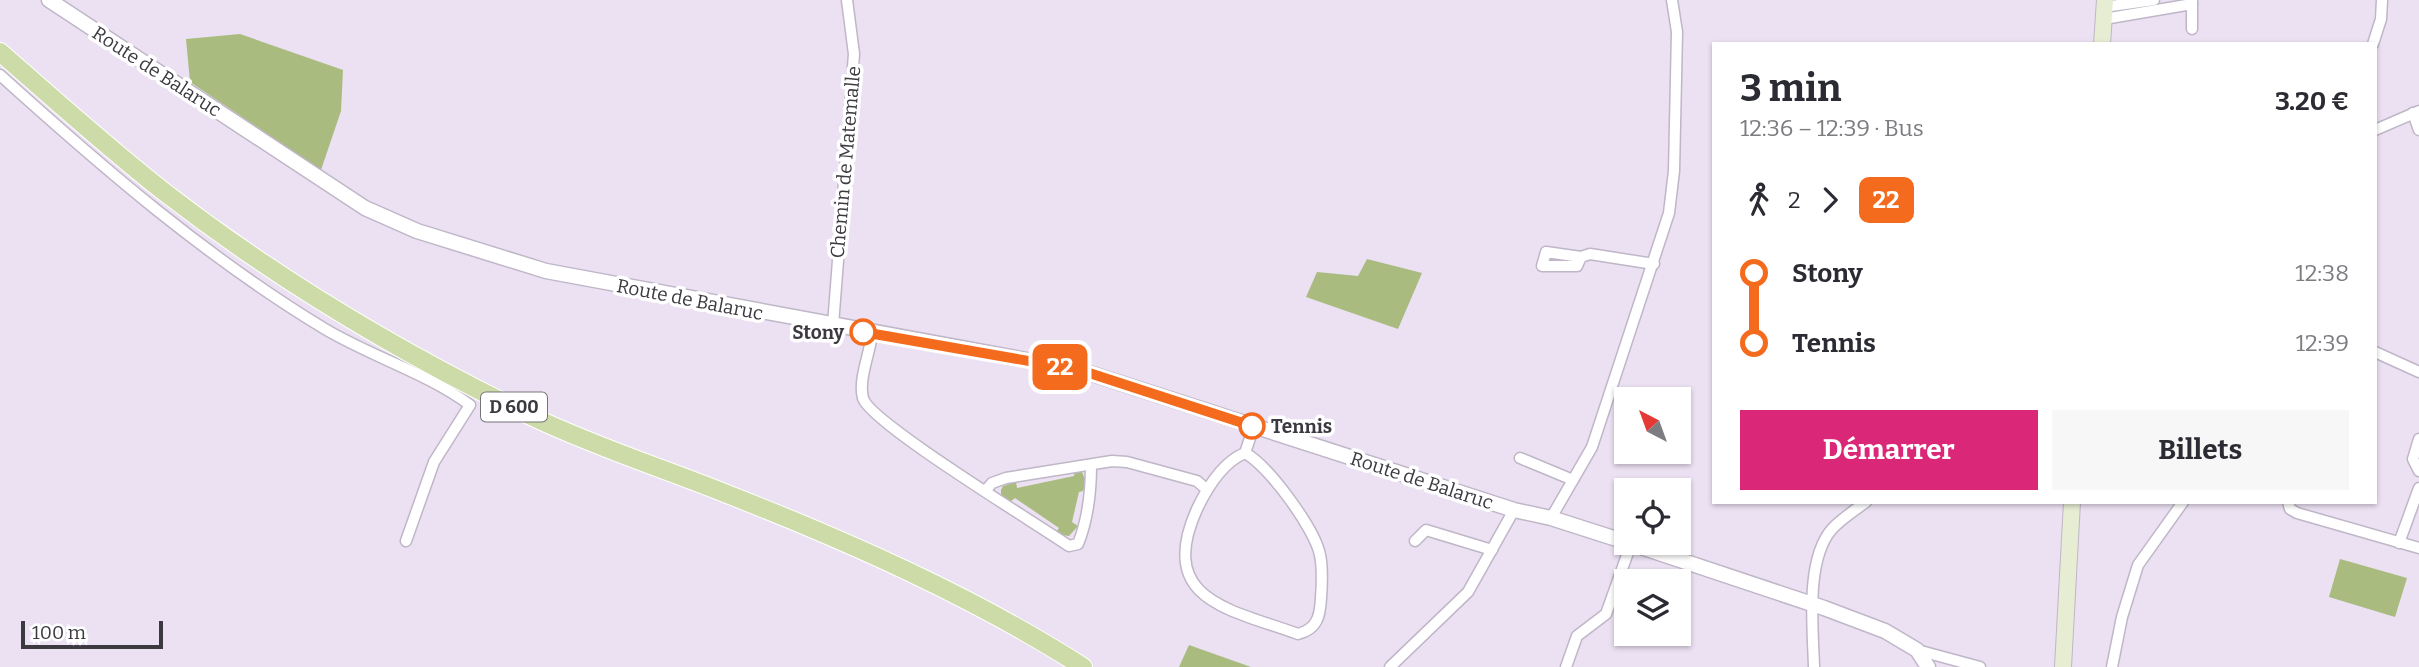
<!DOCTYPE html>
<html lang="fr">
<meta charset="utf-8">
<style>
:root{--surface:#fff;--page:#f7f7f7;--text:#2b2b33;--muted:#7c7c81;--accent:#db2777}
body{margin:0;font-family:Bitter,serif;background:var(--page);color:var(--text);height:100vh;display:flex;flex-direction:column;font-size:26px;white-space:nowrap}
*{box-sizing:border-box;margin:0}
p{font-size:23px;color:var(--muted)}
.icon{flex:none;width:38px;height:38px;fill:none;stroke:currentColor;stroke-width:2;stroke-linecap:round;stroke-linejoin:round}
.map{position:relative;flex:1;overflow:hidden}
.details{position:absolute;left:1712px;top:42px;width:665px;height:462px;display:flex;flex-direction:column;background:var(--surface);border-radius:0px;box-shadow:0 2px 5px #0004}
.details>*{flex:none}
.badge{padding:0 14px;border-radius:10px;font-size:24px;line-height:46px}
.needle{width:46px;rotate:319deg}
.tools{position:absolute;left:1614px;top:387px;display:grid;gap:14px}
.tools a{display:grid;place-items:center;width:77px;height:77px;border-radius:0px;background:var(--surface);box-shadow:0 2px 5px #0004;font-size:35px}
.scale{position:absolute;left:21px;bottom:18px;width:142px;box-sizing:border-box;padding-left:7px;border:4px solid #3c3940;border-top:0;font-size:19px;line-height:24px;white-space:nowrap;color:#3c3940;-webkit-text-stroke:5px #fff;paint-order:stroke}
.map>.badge{position:absolute;translate:-50% -50%;box-shadow:0 0 0 4px #fff}
.legs{display:flex;align-items:center;gap:10px;height:77px;padding:0 28px;font-size:23px}
.legs p{margin-inline-start:auto}
.head{display:flex;align-items:center;justify-content:space-between;height:119px;padding:0 28px}
h1{font-size:38px;font-weight:700;line-height:52px}
.button{display:flex;gap:14px;margin-top:auto;padding:14px 28px}
.button a{flex:1;height:80px;border-radius:0px;background:var(--accent);color:#fff;font-size:28px;font-weight:700;line-height:80px;text-align:center}
.button a+a{background:var(--page);color:var(--text)}
ul{padding:0 28px;list-style:none}
li{display:flex;align-items:center;gap:24px;height:70px;font-size:26px}
li i{display:grid;place-items:center;width:10px;height:100%;margin:0 9px;background:currentColor}
li i::after{content:'';width:18px;height:18px;margin:-9px;border:5px solid;border-radius:50%;background:var(--surface)}
li p{margin-inline-start:auto}
li:first-child i{background:linear-gradient(#0000 50%,currentColor 0)}
li:last-child i{background:linear-gradient(currentColor 50%,#0000 0)}
.map>svg:first-child{display:block}
.green{fill:#a9bb7e}
.lines{fill:none;stroke-linecap:round;stroke-linejoin:round}
.minor-casing{stroke:#bfb6c7;stroke-width:13}
.tertiary-casing{stroke:#bfb6c7;stroke-width:17}
.secondary-casing{stroke:#bfb6c7;stroke-width:18}
.primary-casing{stroke:#fff;stroke-width:20}
.minor{stroke:#fff;stroke-width:10}
.tertiary{stroke:#fff;stroke-width:14}
.secondary{stroke:#e6edd3;stroke-width:16}
.primary{stroke:#ccdba7;stroke-width:18}
.line-1-casing{stroke:#fff;stroke-width:16}
.line-1{stroke:#f46b1d;stroke-width:10}
.stop-1-dot{fill:#fff;stroke:#f46b1d;stroke-width:3.5}
.labels{text-anchor:middle;stroke-width:7;stroke-linejoin:round;paint-order:stroke}
.shield{fill:#fff;stroke:#767479;stroke-width:2}
.shield-label{font-size:18px;font-weight:bold;fill:#3c3940}
.street-label{font-size:19px;fill:#3c3940;stroke:#fff}
.stop-label{font-size:19px;font-weight:bold;fill:#3c3940;stroke:#fff;text-anchor:end}
</style>
<div class="map">
<svg width="2419" height="667" viewBox="0 0 2419 667">
<rect width="100%" height="100%" fill="#ebe1f3"/>
<!-- green -->
<g class="green">
<polygon points="240,34 343,70 341,111 321,170 190,82 186,39"/>
<polygon points="1367,259 1422,273 1398,329 1306,297 1317,272 1358,276"/>
<polygon points="1075,470 1082,472 1086,482 1083,491 1079,492 1072,522 1078,526 1069,536 1055,534 1059,528 1015,498 1010,502 1001,495 1001,490 1003,486 1016,482 1017,488 1074,476"/>
<polygon points="2340,559 2407,578 2395,617 2329,597"/>
<polygon points="1189,645 1251,667 1179,667"/>
</g>
<g class="lines">
<!-- minor casing -->
<g class="minor-casing">
<g id="minor">
<polyline points="2104,7 2154,0"/>
<polyline points="2104,19 2192,4"/>
<polyline points="2192,29 2192,0"/>
<polyline points="2373,44 2381,19 2382,0"/>
<path d="M0,75C103,168 206,257 325,329C372,357 427,373 470,405L434,462L406,541"/>
<polyline points="2413,113 2419,130"/>
<polyline points="2375,130 2419,111"/>
<polyline points="1581,257 1577,266 1542,266 1546,252 1581,257 1590,254 1654,264"/>
<polyline points="833,325 854,54 847,0"/>
<path d="M872,334C870,353 858,380 863,398C869,422 1039,525 1069,546L1078,544C1088,519 1091,492 1091,465"/>
<polyline points="2375,352 2419,372"/>
<polyline points="2419,439 2413,459 2419,471"/>
<path d="M1245,453C1268,465 1315,529 1320,555C1323,569 1322,584 1321,598C1320,617 1317,629 1298,634C1229,609 1156,600 1197,509C1207,488 1223,462 1245,453L1254,426"/>
<polyline points="1520,458 1573,480"/>
<polyline points="986,490 992,483 1006,478 1112,461 1127,462 1197,481 1206,489"/>
<polyline points="2288,502 2290,509 2297,513 2419,548"/>
<polyline points="1551,518 1592,447 1669,213 1674,171 1677,32 1672,0"/>
<polyline points="1415,541 1426,530 1492,550"/>
<polyline points="2399,543 2419,488"/>
<polyline points="1917,650 1980,667"/>
<polyline points="1390,667 1468,592 1514,510"/>
<polyline points="1566,667 1577,636 1606,614 1631,544"/>
<path d="M1814,667C1813,628 1805,560 1832,529C1841,519 1855,510 1866,502"/>
<polyline points="2112,667 2122,617 2138,565 2183,502"/>
</g>
</g>
<!-- tertiary casing -->
<g class="tertiary-casing">
<g id="tertiary">
<polyline points="49,0 365,208 417,231 546,271 1080,370 1514,510 1551,518 1626,542"/>
<polyline points="1626,542 1824,608 1885,631 1917,650 1928,667"/>
</g>
</g>
<!-- secondary casing -->
<g class="secondary-casing">
<g id="secondary">
<polyline points="2102,44 2105,0"/>
<polyline points="2063,667 2072,502"/>
</g>
</g>
<!-- primary casing -->
<g class="primary-casing">
<path id="primary" d="M0,52C54,99 107,147 163,191C278,280 402,354 533,417C596,447 662,468 727,494C847,541 974,597 1083,667"/>
</g>
<!-- minor -->
<use href="#minor" class="minor"/>
<!-- tertiary -->
<use href="#tertiary" class="tertiary"/>
<!-- secondary -->
<use href="#secondary" class="secondary"/>
<!-- primary -->
<use href="#primary" class="primary"/>
</g>
<g class="lines">
<!-- line-1 casing -->
<g class="line-1-casing">
<polyline id="line-1" points="863,332 1080,370 1252,426"/>
</g>
<!-- line-1 -->
<use href="#line-1" class="line-1"/>
</g>
<!-- markers -->
<g class="stop-1-dot">
<circle cx="863" cy="332" r="12"/>
<circle cx="1252" cy="426" r="12"/>
</g>
<g class="labels">
<!-- shield labels -->
<rect class="shield" x="481" y="392.5" width="66" height="29" rx="5"/>
<g class="shield-label">
<text x="514" y="413">D 600</text>
</g>
<!-- street labels -->
<g class="street-label">
<text transform="translate(157 71) rotate(33)" y="7">Route de Balaruc</text>
<text transform="translate(845 162) rotate(-85)" y="7">Chemin de Matemalle</text>
<text transform="translate(690 299) rotate(11)" y="7">Route de Balaruc</text>
<text transform="translate(1422 480) rotate(18)" y="7">Route de Balaruc</text>
</g>
<!-- stop labels -->
<g class="stop-label">
<text x="844" y="339">Stony</text>
<text x="1271" y="433" text-anchor="start">Tennis</text>
</g>
</g>
</svg>
<div class="tools">
<a><svg class="needle" viewBox="-14 -14 28 28"><path d="M0-13l5 13h-10z" fill="#e53935"/><path d="M0 13l5-13h-10z" fill="#7c7c81"/></svg></a>
<a><svg class="icon" aria-label="locate" viewBox="0 0 24 24"><circle cx="12" cy="12" r="6"/><path d="M12 2v4M12 18v4M2 12h4M18 12h4"/></svg></a>
<a><svg class="icon" aria-label="layers" viewBox="0 0 24 24"><path d="M12 4l9 5-9 5-9-5zM3 14l9 5 9-5"/></svg></a>
</div>
<div class="scale">100 m</div>
<b class="badge" style="left:1060px;top:367px;background:#f46b1d;color:#fff">22</b>
<section class="details">
<div class="head"><div><h1>3 min</h1><p>12:36 – 12:39 · Bus</p></div><b>3.20 €</b></div>
<div class="legs"><svg class="icon" aria-label="walk" viewBox="0 0 24 24"><circle cx="13" cy="4" r="2"/><path d="M13 8l-2 6 4 7M11 14l-3 7M7 12l3-4h3l4 4"/></svg>2<svg class="icon" aria-label="forward" viewBox="0 0 24 24"><path d="M9 5l7 7-7 7"/></svg><b class="badge" style="background:#f46b1d;color:#fff">22</b></div>
<ul>
<li><i style="color:#f46b1d"></i><b>Stony</b><p>12:38</p></li>
<li><i style="color:#f46b1d"></i><b>Tennis</b><p>12:39</p></li>
</ul>
<div class="button"><a>Démarrer</a><a>Billets</a></div>
</section>
</div>
